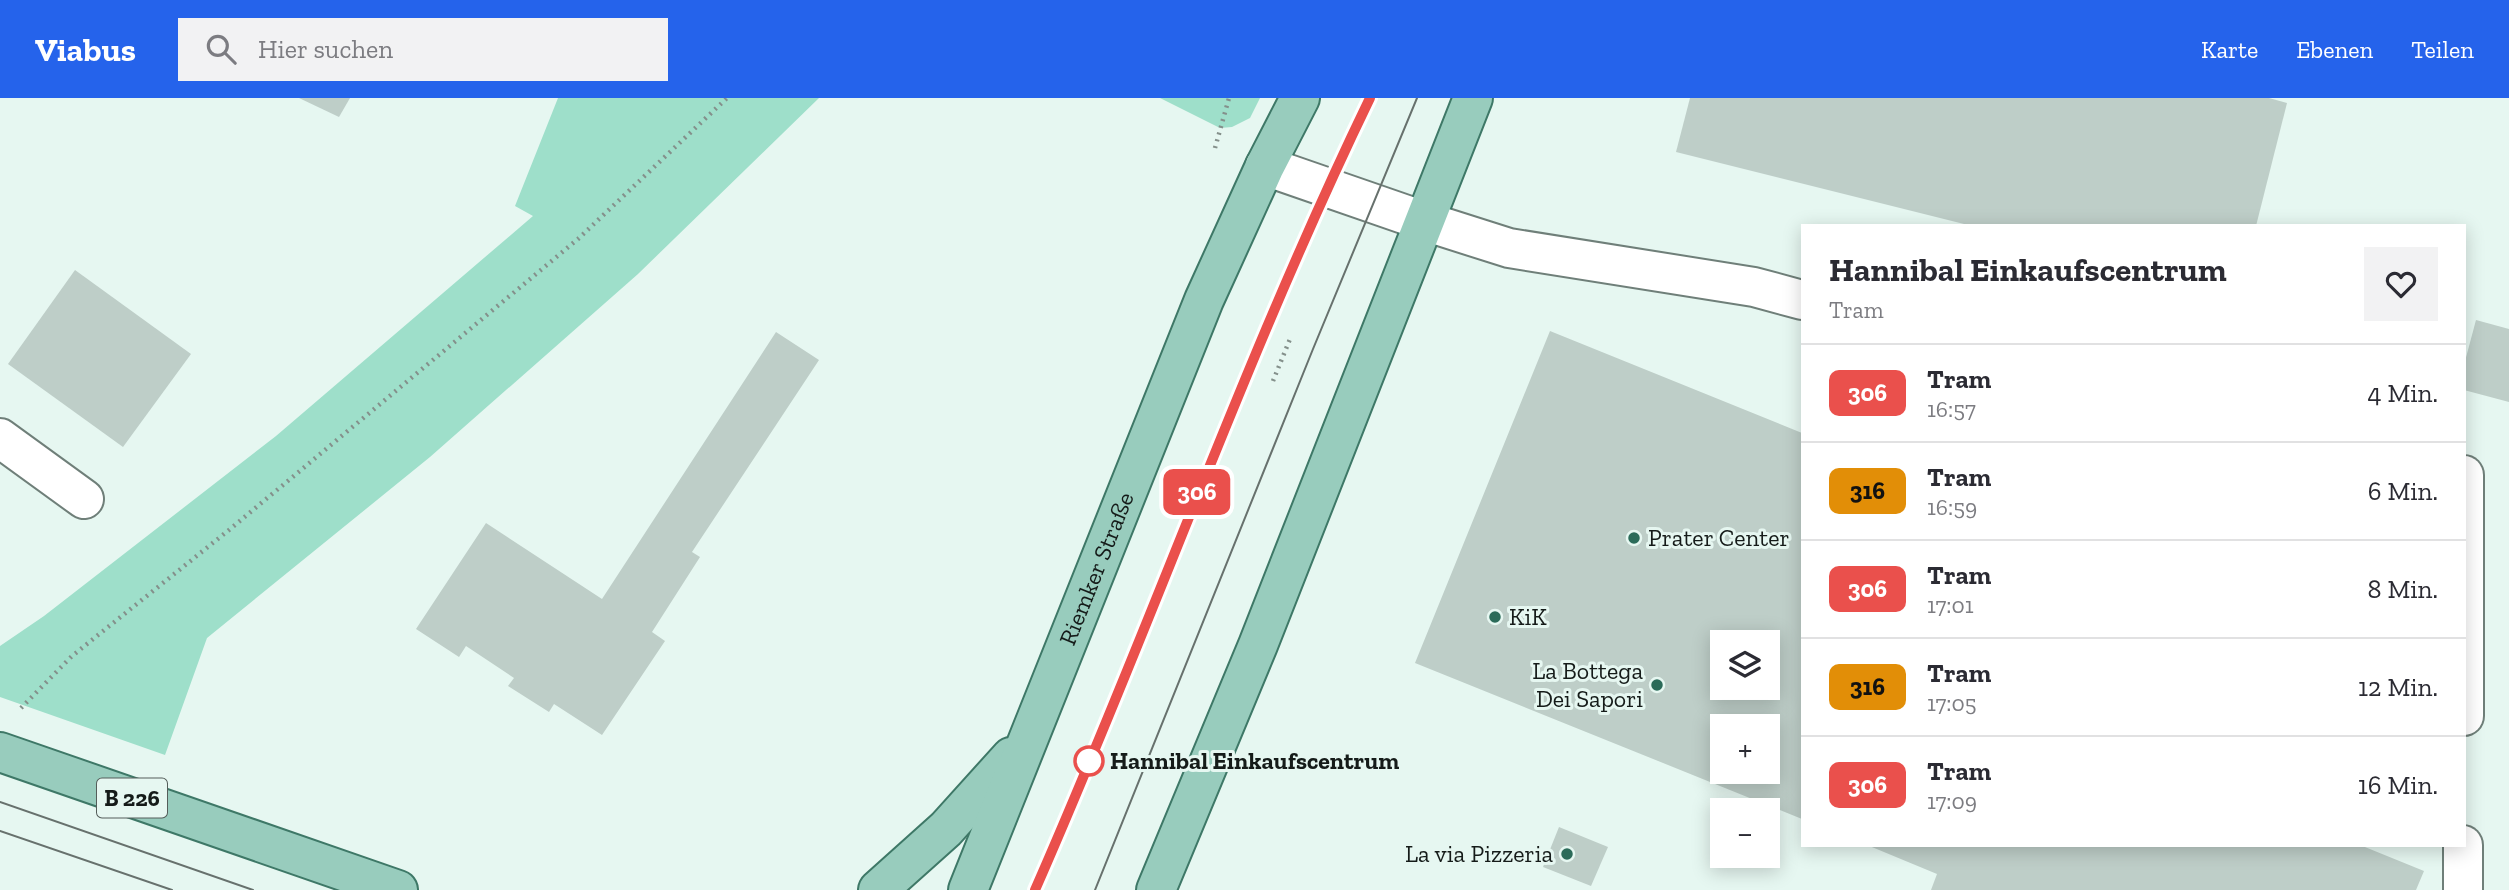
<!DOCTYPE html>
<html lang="de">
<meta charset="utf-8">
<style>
:root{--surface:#fff;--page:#f2f2f3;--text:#2b2b33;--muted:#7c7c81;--line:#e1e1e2;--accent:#2563eb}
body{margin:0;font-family:"Zilla Slab",serif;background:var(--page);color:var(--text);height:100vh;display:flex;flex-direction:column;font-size:26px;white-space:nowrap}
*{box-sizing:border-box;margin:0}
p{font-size:23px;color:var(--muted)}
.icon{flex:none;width:38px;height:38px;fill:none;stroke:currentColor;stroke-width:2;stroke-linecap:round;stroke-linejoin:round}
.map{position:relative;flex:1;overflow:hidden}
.drawer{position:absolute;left:1801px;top:126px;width:665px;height:623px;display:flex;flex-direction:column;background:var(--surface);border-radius:0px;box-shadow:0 4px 18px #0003}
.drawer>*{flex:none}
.badge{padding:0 14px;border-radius:10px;font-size:24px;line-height:46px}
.fabs{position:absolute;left:1710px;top:532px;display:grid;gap:14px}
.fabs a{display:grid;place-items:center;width:70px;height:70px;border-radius:0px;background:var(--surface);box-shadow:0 4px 18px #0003;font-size:35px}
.map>.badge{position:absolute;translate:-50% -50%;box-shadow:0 0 0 4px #fff}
.round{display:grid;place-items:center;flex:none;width:74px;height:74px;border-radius:0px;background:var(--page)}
.head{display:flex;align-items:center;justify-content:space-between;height:119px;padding:0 28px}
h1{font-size:33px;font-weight:700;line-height:52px}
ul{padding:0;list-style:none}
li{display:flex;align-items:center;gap:21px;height:98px;padding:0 28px;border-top:2px solid var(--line)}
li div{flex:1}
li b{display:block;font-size:26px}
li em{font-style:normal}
li .badge{min-width:77px;font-weight:700;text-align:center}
header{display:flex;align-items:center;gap:42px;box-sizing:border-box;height:98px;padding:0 35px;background:var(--accent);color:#fff}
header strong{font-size:33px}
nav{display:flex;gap:38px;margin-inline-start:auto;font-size:24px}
.search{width:490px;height:63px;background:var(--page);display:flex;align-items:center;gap:18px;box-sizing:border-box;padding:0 24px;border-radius:0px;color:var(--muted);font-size:26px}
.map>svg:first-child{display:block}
.green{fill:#9edfca}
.building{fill:#becec8;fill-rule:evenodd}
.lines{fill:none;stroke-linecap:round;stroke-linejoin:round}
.minor-casing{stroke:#6f7f79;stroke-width:42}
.major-casing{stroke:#3e7867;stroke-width:42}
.path{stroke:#84908b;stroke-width:4.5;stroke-dasharray:2 5;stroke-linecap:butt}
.minor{stroke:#fff;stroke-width:38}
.major{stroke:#98ccbd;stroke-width:38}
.tram{stroke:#67716d;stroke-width:2}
.line-casing{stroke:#fff;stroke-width:16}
.line{stroke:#ea504c;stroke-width:10}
.poi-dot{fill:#2b6b59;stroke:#e6f7f1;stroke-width:2.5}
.stop-dot{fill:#fff;stroke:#ea504c;stroke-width:3.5}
.labels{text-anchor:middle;stroke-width:6;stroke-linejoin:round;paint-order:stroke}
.shield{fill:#e6f7f1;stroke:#545d5a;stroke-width:2}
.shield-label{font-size:23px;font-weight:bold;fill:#151b19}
.poi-label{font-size:24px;fill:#151b19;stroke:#e6f7f1;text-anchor:start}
.street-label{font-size:24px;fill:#151b19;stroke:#e6f7f1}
.stop-label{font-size:24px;font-weight:bold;fill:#151b19;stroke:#e6f7f1;text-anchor:start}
</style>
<header>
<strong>Viabus</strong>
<div class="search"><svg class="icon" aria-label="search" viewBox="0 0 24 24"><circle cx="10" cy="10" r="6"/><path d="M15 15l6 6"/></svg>Hier suchen</div>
<nav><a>Karte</a><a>Ebenen</a><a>Teilen</a></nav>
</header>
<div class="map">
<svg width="2509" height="792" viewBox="0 0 2509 792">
<rect width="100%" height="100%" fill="#e6f7f1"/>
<!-- green -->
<g class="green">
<polygon points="558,0 819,0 638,176 430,359 207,540 165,657 0,599 0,548 44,518 276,338 533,118 515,108"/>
<polygon points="1160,0 1260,0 1250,20 1232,29 1220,30"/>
</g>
<!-- building -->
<g class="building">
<polygon points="299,0 350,0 339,19"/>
<polygon points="1690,0 2269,0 2287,5 2256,128 1972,128 1676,54"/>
<polygon points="75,172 191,256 123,349 8,266"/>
<polygon points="2476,222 2509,231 2509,304 2464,292 2464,267"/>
<path d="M1550,233L1802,335V721L1415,565ZM1722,544H1768V590H1722ZM1722,628H1768V674H1722Z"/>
<polygon points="776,234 819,262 692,454 700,459 652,534 665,543 602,637 554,606 549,614 508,588 514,580 466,548 459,559 416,531 486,425 602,501"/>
<polygon points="1559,729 1608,749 1591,788 1543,769"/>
<polygon points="1867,747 2360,747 2424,773 2416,792 1931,792 1937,776"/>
</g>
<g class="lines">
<!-- minor casing -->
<g class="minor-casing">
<g id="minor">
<polyline points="1265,68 1424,123 1509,150 1754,189 1802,202"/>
<polyline points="0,340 84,401"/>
<polyline points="2464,377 2464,618"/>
<polyline points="2463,792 2463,747"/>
</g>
</g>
<!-- major casing -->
<g class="major-casing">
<g id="major">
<polyline points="0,654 398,792"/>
<polyline points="878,792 946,731 1011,659"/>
<path id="s1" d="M968,792L1204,202L1265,68L1300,0"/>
<polyline points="1156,792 1258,547 1473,0"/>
</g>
</g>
<!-- path -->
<g class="path">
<polyline points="1215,50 1229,0"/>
<polyline points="1273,283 1290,241"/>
<polyline points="21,610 72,558 229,432 578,141 727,0"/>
</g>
<!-- minor -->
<use href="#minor" class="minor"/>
<!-- major -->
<use href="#major" class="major"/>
<!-- tram -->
<g class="tram">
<polyline points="0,704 253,792"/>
<polyline points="0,733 172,792"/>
<polyline points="1035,792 1223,330 1281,193 1370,0"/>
<polyline points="1095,792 1313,251 1417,0"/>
</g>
</g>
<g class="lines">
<!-- line casing -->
<g class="line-casing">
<path id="line" d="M1035,792C1151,529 1245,258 1370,0"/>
</g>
<!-- line -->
<use href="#line" class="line"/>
</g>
<!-- markers -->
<g class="poi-dot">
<circle cx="1634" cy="440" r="7"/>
<circle cx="1495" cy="519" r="7"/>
<circle cx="1657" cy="587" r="7"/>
<circle cx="1567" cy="756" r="7"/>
</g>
<circle class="stop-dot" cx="1089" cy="663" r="14"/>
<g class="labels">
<!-- shield labels -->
<rect class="shield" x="97" y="680.5" width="70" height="39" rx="5"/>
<g class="shield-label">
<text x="132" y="708">B 226</text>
</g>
<!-- poi labels -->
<g class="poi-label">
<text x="1648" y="448">Prater Center</text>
<text x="1509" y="527">KiK</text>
<text x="1643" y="581" text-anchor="end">La Bottega<tspan x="1643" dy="28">Dei Sapori</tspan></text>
<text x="1553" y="764" text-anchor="end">La via Pizzeria</text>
</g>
<!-- street labels -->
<g class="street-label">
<text dy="8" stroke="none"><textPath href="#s1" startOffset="346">Riemker Straße</textPath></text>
</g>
<!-- stop labels -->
<g class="stop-label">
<text x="1110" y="671">Hannibal Einkaufscentrum</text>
</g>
</g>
</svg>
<div class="fabs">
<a><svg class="icon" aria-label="layers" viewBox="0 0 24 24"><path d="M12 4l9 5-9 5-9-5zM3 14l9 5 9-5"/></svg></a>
<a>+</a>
<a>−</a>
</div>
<b class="badge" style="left:1197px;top:394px;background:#ea504c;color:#fff">306</b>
<section class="drawer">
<div class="head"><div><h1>Hannibal Einkaufscentrum</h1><p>Tram</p></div><a class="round"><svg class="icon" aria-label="heart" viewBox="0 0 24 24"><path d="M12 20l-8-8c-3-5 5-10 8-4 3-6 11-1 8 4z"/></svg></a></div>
<ul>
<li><span class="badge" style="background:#ea504c;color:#fff">306</span><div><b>Tram</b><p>16:57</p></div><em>4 Min.</em></li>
<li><span class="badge" style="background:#e28e07;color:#111">316</span><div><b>Tram</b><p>16:59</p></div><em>6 Min.</em></li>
<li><span class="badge" style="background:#ea504c;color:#fff">306</span><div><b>Tram</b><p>17:01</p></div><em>8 Min.</em></li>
<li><span class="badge" style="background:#e28e07;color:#111">316</span><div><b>Tram</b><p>17:05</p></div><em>12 Min.</em></li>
<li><span class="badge" style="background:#ea504c;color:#fff">306</span><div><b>Tram</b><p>17:09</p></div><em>16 Min.</em></li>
</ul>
</section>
</div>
